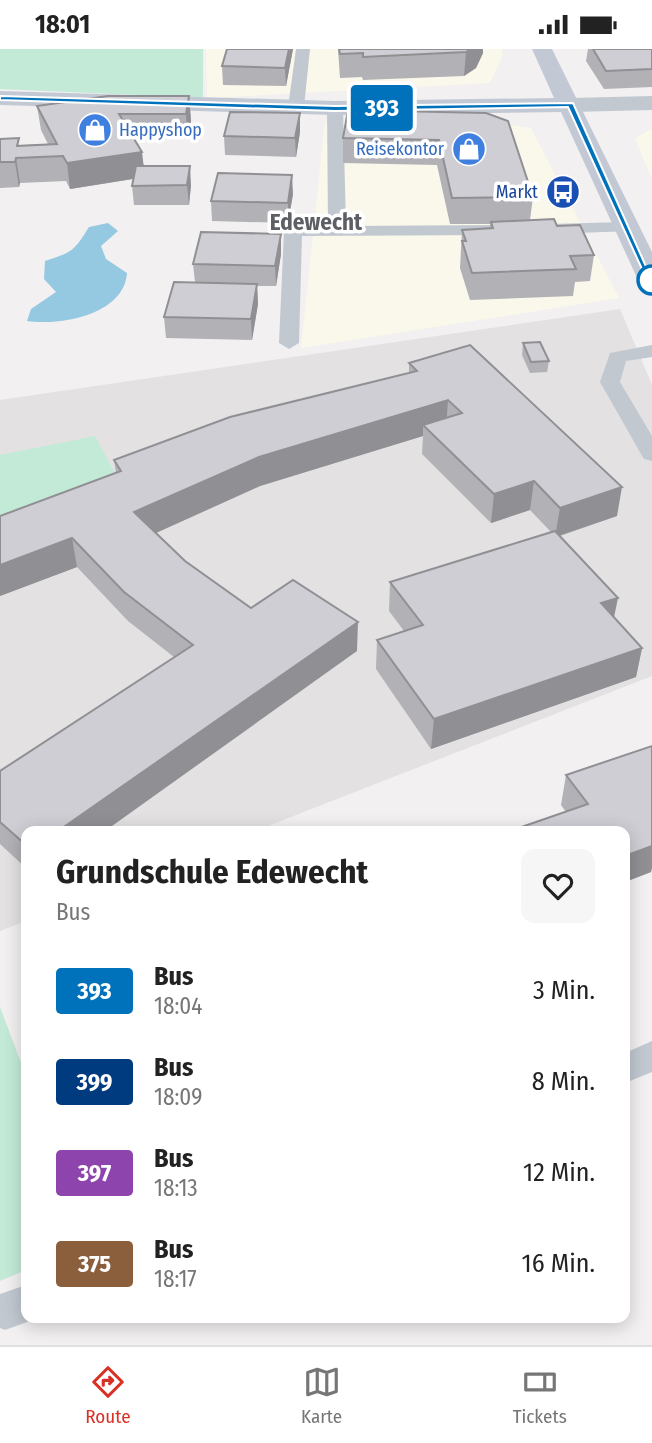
<!DOCTYPE html>
<html lang="de">
<style>
:root{--surface:#fff;--page:#f6f6f6;--text:#222;--muted:#767676;--line:#e0e0e0;--accent:#d93025}
body{margin:0;font-family:"Fira Sans Condensed",sans-serif;background:var(--page);color:var(--text);height:100vh;display:flex;flex-direction:column;font-size:26px;white-space:nowrap}
*{box-sizing:border-box;margin:0}
p{font-size:23px;color:var(--muted)}
.icon{flex:none;width:38px;height:38px;fill:none;stroke:currentColor;stroke-width:2;stroke-linecap:round;stroke-linejoin:round}
.map{position:relative;flex:1;overflow:hidden}
.details{position:absolute;left:21px;top:777px;width:609px;height:497px;display:flex;flex-direction:column;background:var(--surface);border-radius:14px;box-shadow:0 4px 18px #0003}
.details>*{flex:none}
.badge{padding:0 14px;border-radius:5px;font-size:24px;line-height:46px}
.map>.badge{position:absolute;translate:-50% -50%;box-shadow:0 0 0 4px #fff}
.round{display:grid;place-items:center;flex:none;width:74px;height:74px;border-radius:14px;background:var(--page)}
.headline{display:flex;align-items:center;justify-content:space-between;height:119px;padding:0 35px}
h1{font-size:33px;font-weight:700;line-height:52px}
ul{padding:0;list-style:none}
li{display:flex;align-items:center;gap:21px;height:91px;padding:0 35px}
li div{flex:1}
li b{display:block;font-size:26px}
li em{font-style:normal}
li .badge{min-width:77px;font-weight:700;text-align:center}
.status{display:flex;justify-content:space-between;align-items:center;height:49px;padding:0 35px;background:var(--surface);direction:ltr}
.status svg{height:19px;fill:currentColor}
.dock{display:flex;justify-content:space-around;align-items:center;height:98px;border-top:2px solid var(--line);background:var(--surface);font-size:19px;color:var(--muted)}
.dock a{display:grid;justify-items:center;gap:4px}
.dock .selected{color:var(--accent)}
.map>svg:first-child{display:block}
.commercial{fill:#faf8eb}
.education{fill:#e3e1e1}
.green{fill:#c3ead7}
.water{fill:#95c9e2}
.lines{fill:none;stroke-linecap:round;stroke-linejoin:round}
.lane{fill:#c2c8d0;fill-rule:evenodd}
.street{fill:#c2c8d0;fill-rule:evenodd}
.secondary{fill:#c3c9d4;fill-rule:evenodd}
.wall{fill:#b1b1b6}
.shaded-wall{fill:#909094}
.building{fill:#ceced4;stroke:#909094;stroke-width:2}
.line{fill:#0072bc;stroke:#fff;stroke-width:2}
.stop-dot{fill:#fff;stroke:#0072bc;stroke-width:3.5}
.labels{text-anchor:middle;stroke-width:7;stroke-linejoin:round;paint-order:stroke}
.far-shop-label{font-size:18px;fill:#366cbe;stroke:#fff;text-anchor:start}
.far-transit-label{font-size:18px;fill:#164399;stroke:#fff;text-anchor:end}
.far-district-label{font-size:23px;font-weight:bold;fill:#5d5f64;stroke:#fff}
</style>
<div class="status"><b>18:01</b><svg viewBox="0 0 49 12"><path d="M0 12V9h3v3zM5 12V6h3v6zM10 12V3h3v9zM15 12V0h3v12zM26 1h20v11H26zM47 4h2v5h-2z"/></svg></div>
<div class="map">
<svg width="652" height="1296" viewBox="0 0 652 1296">
<rect width="100%" height="100%" fill="#f2f0f0"/>
<!-- commercial -->
<g class="commercial">
<polygon points="206,0 501,0 503,6 490,34 207,49"/>
<polygon points="325,73 505,75 531,79 619,249 301,299"/>
<polygon points="652,79 652,130 635,90"/>
</g>
<!-- education -->
<polygon class="education" points="620,260 652,336 652,627 255,782 26,782 26,872 0,882 0,351"/>
<!-- green -->
<g class="green">
<polygon points="0,0 203,0 203,49 0,40"/>
<polygon points="95,387 119,432 0,490 0,406"/>
<polygon points="0,958 26,1027 26,1221 0,1232"/>
</g>
<!-- water -->
<path class="water" d="M108,174L118,182L101,197L106,210L127,224C124,266 60,277 27,272L31,260L56,243L44,230L45,212C73,203 74,202 89,178Z"/>
<g class="lines">
<!-- lane -->
<g class="lane">
<polygon points="296,0 310,0 304,58 296,63 288,58"/>
<polygon points="335,54 343,59 346,177 496,176 505,181 496,186 302,187 299,294 289,300 279,294 284,182 293,177 328,177 327,59"/>
<polygon points="626,173 632,174 635,178 632,182 548,185 539,180 548,175"/>
<polygon points="652,296 652,308 626,312 620,333 652,387 652,412 644,410 641,405 600,333 610,304"/>
<polygon points="652,992 652,1023 625,1034 625,1004"/>
<polygon points="26,1236 26,1269 38,1269 5,1281 0,1279 0,1245"/>
</g>
<!-- street -->
<polygon class="street" points="652,47 652,61 571,63 563,61 560,56 563,51 571,49"/>
<!-- secondary -->
<polygon class="secondary" points="532,0 552,0 652,203 652,239 642,237 638,231 561,63 335,66 0,56 0,42 335,52 554,49"/>
</g>
<!-- wall -->
<g class="wall">
<polygon points="293,0 286,37 223,36 222,17"/>
<polygon points="338,0 483,0 483,4 476,19 464,27 363,31 362,28 340,29"/>
<polygon points="588,0 652,0 652,38 604,40 586,12"/>
<polygon points="189,47 191,72 187,90 134,89 144,117 191,136 189,156 134,156 132,137 133,130 70,140 66,132 20,134 19,138 0,139 0,90 20,96 48,95 41,81 37,57"/>
<polygon points="486,64 533,148 530,171 557,177 594,206 590,232 575,233 573,247 470,251 460,219 462,181 490,180 490,175 450,175 437,116 343,114 343,89"/>
<polygon points="300,83 296,108 225,106 224,87"/>
<polygon points="293,145 288,174 212,172 211,152"/>
<polygon points="281,185 281,205 276,237 257,237 258,255 252,291 166,289 164,268 195,233 193,215"/>
<polygon points="523,294 549,312 547,323 530,324 522,306"/>
<polygon points="409,314 617,467 560,487 614,568 642,599 636,628 431,700 376,620 377,591 404,582 389,562 390,533 551,483 530,461 491,474 422,405 423,387 260,437 156,484 185,512 251,559 357,602 26,782 26,819 0,795 0,722 174,608 128,572 77,518 0,547 0,467 116,424 114,411 409,324"/>
<polygon points="652,697 652,818 651,823 625,833 625,782 510,782 566,763 561,756 566,726"/>
</g>
<!-- shaded-wall -->
<g class="shaded-wall">
<polygon points="289,0 293,0 286,37 285,19"/>
<polygon points="471,0 483,0 483,4 476,19 464,27 466,3"/>
<polygon points="189,47 191,72 187,90 186,65"/>
<polygon points="300,64 300,83 296,108 295,89"/>
<polygon points="142,103 145,128 70,140 67,114"/>
<polygon points="16,109 20,134 19,138 15,113"/>
<polygon points="190,117 191,136 189,156 187,136"/>
<polygon points="292,126 293,145 288,174 288,154"/>
<polygon points="281,185 281,205 276,237 275,217"/>
<polygon points="257,235 258,255 252,291 251,270"/>
<polygon points="448,351 446,379 423,376 423,387 260,437 138,492 134,463 259,408"/>
<polygon points="534,432 530,461 491,474 494,445"/>
<polygon points="622,438 617,467 555,488 560,459"/>
<polygon points="72,489 77,518 0,547 0,516"/>
<polygon points="618,549 612,578 601,554"/>
<polygon points="358,573 357,602 105,782 58,782"/>
<polygon points="642,599 636,628 431,700 434,670"/>
<polygon points="652,796 652,818 651,823 625,833 625,807"/>
</g>
<!-- building -->
<g class="building">
<polygon points="227,0 289,0 285,19 222,17"/>
<polygon points="339,0 471,0 466,3 363,8 363,4 340,5"/>
<polygon points="593,0 652,0 652,20 606,22"/>
<polygon points="108,47 189,47 186,65 119,65 142,103 67,114 63,107 16,109 15,113 0,113 0,90 19,89 17,97 57,95 37,57"/>
<polygon points="348,61 486,64 508,72 533,148 452,149 439,91 343,89"/>
<polygon points="230,63 300,64 295,89 224,87"/>
<polygon points="136,117 190,117 187,136 132,137"/>
<polygon points="218,124 292,126 288,154 211,152"/>
<polygon points="554,170 557,177 580,176 594,206 570,207 576,220 472,224 462,192 466,192 462,181 493,179 491,173"/>
<polygon points="201,183 281,185 275,217 193,215"/>
<polygon points="174,233 257,235 251,270 164,268"/>
<polygon points="540,293 549,312 531,313 523,294"/>
<polygon points="470,296 622,438 560,459 534,432 494,445 423,376 462,364 448,351 259,408 134,463 185,512 251,559 293,531 358,573 58,782 26,782 26,796 0,773 0,722 193,596 124,543 72,489 0,516 0,467 121,422 114,411 230,368 417,322 409,314"/>
<polygon points="555,482 618,549 601,554 642,599 434,670 377,591 423,576 390,533"/>
<polygon points="652,697 652,797 625,807 625,782 510,782 588,755 566,726"/>
</g>
<!-- line -->
<polygon class="line" points="0,47 335,57 573,54 652,231 652,234 647,231 568,58 335,62 0,51"/>
<!-- icons -->
<defs>
<g id="shop-disc" transform="scale(1.75)"><circle r="9.5" fill="#3f7fe0" stroke="#fff"/><path d="M-5-2.5h2.3a2.7 3.5 0 0 1 5.4 0H5L5.5 6h-11ZM-1.5-2.5h3a1.5 2.3 0 0 0-3 0Z" fill="#fff"/></g>
<g id="bus-disc" transform="scale(1.75)"><circle r="9.5" fill="#1a4fb4" stroke="#fff"/><path d="M-5-6H5V4H4V6H2V4H-2V6H-4V4H-5ZM-3.5-4V0h7V-4ZM-3.5 1.2v1.5H-2V1.2ZM2 1.2v1.5H3.5V1.2Z" fill="#fff"/></g>
</defs>
<g fill-rule="evenodd">
<use href="#shop-disc" x="95" y="81"/>
<use href="#shop-disc" x="469" y="100"/>
<use href="#bus-disc" x="563" y="143"/>
</g>
<!-- markers -->
<circle class="stop-dot" cx="652" cy="231" r="14"/>
<g class="labels">
<!-- far-shop labels -->
<g class="far-shop-label">
<text x="119" y="87">Happyshop</text>
<text x="444" y="106" text-anchor="end">Reisekontor</text>
</g>
<!-- far-transit labels -->
<g class="far-transit-label">
<text x="538" y="149">Markt</text>
</g>
<!-- far-district labels -->
<g class="far-district-label">
<text x="316" y="181">Edewecht</text>
</g>
</g>
</svg>
<b class="badge" style="left:382px;top:59px;background:#0072bc;color:#fff">393</b>
<section class="details">
<div class="headline"><div><h1>Grundschule Edewecht</h1><p>Bus</p></div><a class="round"><svg class="icon" aria-label="heart" viewBox="0 0 24 24"><path d="M12 20l-8-8c-3-5 5-10 8-4 3-6 11-1 8 4z"/></svg></a></div>
<ul>
<li><span class="badge" style="background:#0072bc;color:#fff">393</span><div><b>Bus</b><p>18:04</p></div><em>3 Min.</em></li>
<li><span class="badge" style="background:#003b80;color:#fff">399</span><div><b>Bus</b><p>18:09</p></div><em>8 Min.</em></li>
<li><span class="badge" style="background:#8e44ad;color:#fff">397</span><div><b>Bus</b><p>18:13</p></div><em>12 Min.</em></li>
<li><span class="badge" style="background:#8b5e3c;color:#fff">375</span><div><b>Bus</b><p>18:17</p></div><em>16 Min.</em></li>
</ul>
</section>
</div>
<nav class="dock">
<a class="selected"><svg class="icon" aria-label="directions" viewBox="0 0 24 24"><path d="M12 3l9 9-9 9-9-9zM9 14v-3h6M13 9l2 2-2 2"/></svg>Route</a>
<a><svg class="icon" aria-label="map" viewBox="0 0 24 24"><path d="M3 6l6-2 6 2 6-2v14l-6 2-6-2-6 2zM9 4v14M15 6v14"/></svg>Karte</a>
<a><svg class="icon" aria-label="tickets" viewBox="0 0 24 24"><path d="M3 7h18v10H3zM15 7v10"/></svg>Tickets</a>
</nav>
